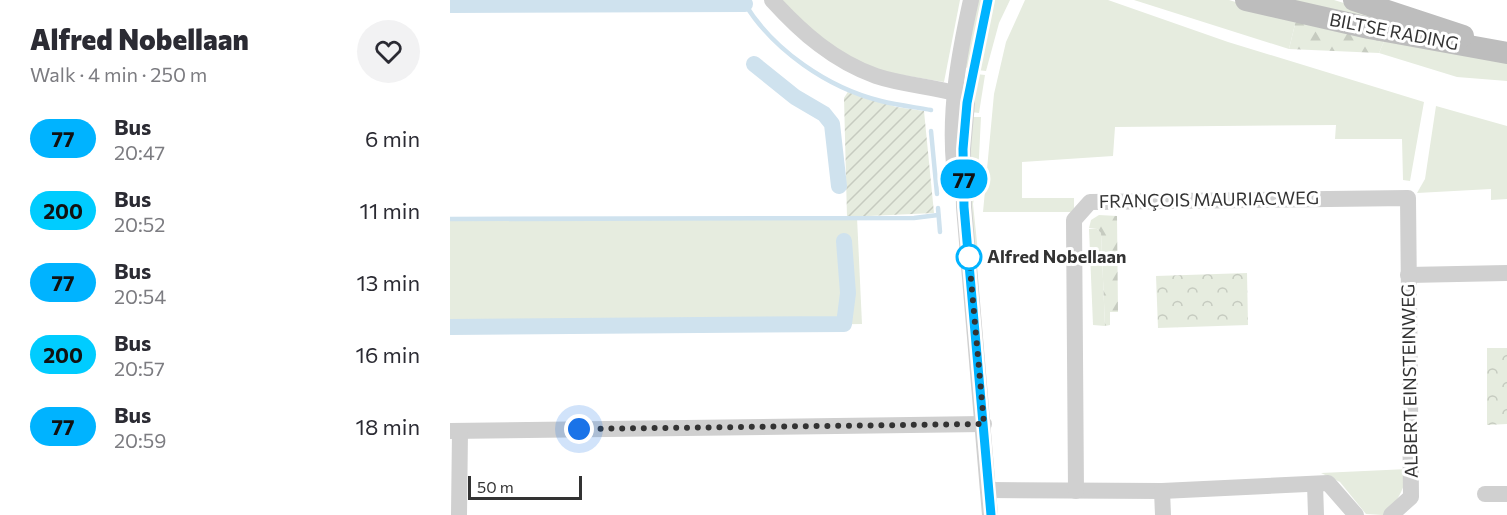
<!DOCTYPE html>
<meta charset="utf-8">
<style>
:root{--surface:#fff;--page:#f2f2f3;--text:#2b2b33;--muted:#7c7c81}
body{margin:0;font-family:Commissioner,sans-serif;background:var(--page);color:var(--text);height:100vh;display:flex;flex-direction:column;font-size:22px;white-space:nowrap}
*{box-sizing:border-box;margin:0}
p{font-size:20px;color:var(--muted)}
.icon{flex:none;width:33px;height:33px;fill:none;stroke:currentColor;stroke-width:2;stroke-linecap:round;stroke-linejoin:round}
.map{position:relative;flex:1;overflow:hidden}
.side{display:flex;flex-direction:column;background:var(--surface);width:450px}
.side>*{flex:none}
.badge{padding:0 12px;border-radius:20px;font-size:21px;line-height:39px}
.scale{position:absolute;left:18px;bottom:15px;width:114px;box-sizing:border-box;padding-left:6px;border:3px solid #333;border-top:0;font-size:16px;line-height:21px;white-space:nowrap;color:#333;-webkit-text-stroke:4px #fff;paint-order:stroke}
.you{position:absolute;width:30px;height:30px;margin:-15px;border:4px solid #fff;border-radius:50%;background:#1a73e8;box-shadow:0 0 0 9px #1a73e833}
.map>.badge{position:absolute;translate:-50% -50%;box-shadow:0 0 0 3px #fff}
.round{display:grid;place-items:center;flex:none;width:63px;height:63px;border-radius:32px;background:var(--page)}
.head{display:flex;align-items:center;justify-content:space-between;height:102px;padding:0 30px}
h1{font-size:28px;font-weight:800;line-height:45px}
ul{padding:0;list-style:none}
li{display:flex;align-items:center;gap:18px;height:72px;padding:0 30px}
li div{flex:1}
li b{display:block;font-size:22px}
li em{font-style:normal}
li .badge{min-width:66px;font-weight:700;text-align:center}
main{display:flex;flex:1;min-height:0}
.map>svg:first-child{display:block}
.grass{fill:#e6ecdf}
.forest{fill:url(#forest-firs)}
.park{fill:url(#park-crowns)}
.garden{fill:url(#garden-furrows)}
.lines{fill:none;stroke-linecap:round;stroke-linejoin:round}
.stream{stroke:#cfe2ee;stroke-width:4.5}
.canal{stroke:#cfe2ee;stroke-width:16}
.street{stroke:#d0d0d0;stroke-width:16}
.secondary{stroke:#bdbdbd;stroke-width:22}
.line-casing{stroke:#fff;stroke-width:14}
.line{stroke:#00b3ff;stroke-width:9}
.walk{stroke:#333;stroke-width:6;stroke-dasharray:0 10.8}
.stop-dot{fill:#fff;stroke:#00b3ff;stroke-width:3}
.labels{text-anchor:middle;stroke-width:6;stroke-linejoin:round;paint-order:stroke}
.street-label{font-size:18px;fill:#333;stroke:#fff}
.stop-label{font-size:18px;font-weight:bold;fill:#333;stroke:#fff;text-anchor:start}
</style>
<main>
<section class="side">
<div class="head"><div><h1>Alfred Nobellaan</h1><p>Walk · 4 min · 250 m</p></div><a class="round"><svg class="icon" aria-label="heart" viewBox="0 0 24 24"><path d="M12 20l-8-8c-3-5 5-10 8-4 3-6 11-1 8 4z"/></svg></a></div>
<ul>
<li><span class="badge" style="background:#00b3ff;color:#111">77</span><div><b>Bus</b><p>20:47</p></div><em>6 min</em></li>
<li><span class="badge" style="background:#0cf;color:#111">200</span><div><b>Bus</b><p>20:52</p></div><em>11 min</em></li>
<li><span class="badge" style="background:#00b3ff;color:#111">77</span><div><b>Bus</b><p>20:54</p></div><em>13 min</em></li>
<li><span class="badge" style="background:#0cf;color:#111">200</span><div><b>Bus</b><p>20:57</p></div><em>16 min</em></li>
<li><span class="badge" style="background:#00b3ff;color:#111">77</span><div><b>Bus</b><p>20:59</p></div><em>18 min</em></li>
</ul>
</section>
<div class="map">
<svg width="1057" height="515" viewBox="0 0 1057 515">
<defs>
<pattern id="forest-firs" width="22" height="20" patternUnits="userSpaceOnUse" patternTransform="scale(1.5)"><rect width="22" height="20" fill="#e6ecdf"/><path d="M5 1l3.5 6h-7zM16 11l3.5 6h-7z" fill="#c6cbc0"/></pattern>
<pattern id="park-crowns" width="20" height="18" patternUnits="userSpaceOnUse" patternTransform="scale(1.5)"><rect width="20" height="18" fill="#e6ecdf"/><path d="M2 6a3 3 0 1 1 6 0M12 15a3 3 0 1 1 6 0" fill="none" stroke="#c6cbc0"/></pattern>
<pattern id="garden-furrows" width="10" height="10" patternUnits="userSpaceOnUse" patternTransform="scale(1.5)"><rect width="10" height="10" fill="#e6ecdf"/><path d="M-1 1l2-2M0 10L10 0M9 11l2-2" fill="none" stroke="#c6cbc0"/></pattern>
</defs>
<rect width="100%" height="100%" fill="#fff"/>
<!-- grass -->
<g class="grass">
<polygon points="0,0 293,0 294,2 0,6"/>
<polygon points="330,0 510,0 494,82 428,71 376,44"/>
<polygon points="525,0 532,0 519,68 512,67"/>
<polygon points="541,0 560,0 549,23 536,71 527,70"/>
<polygon points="575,0 658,0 778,42 974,102 960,181 953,180 952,139 885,139 886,125 665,127 663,156 572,162 572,198 624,198 624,212 533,212 544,94 556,42"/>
<polygon points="684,0 779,0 846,20 839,49"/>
<polygon points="816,0 884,0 982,30"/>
<polygon points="935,39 1057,63 1057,81 1007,77 929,53"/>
<polygon points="526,74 535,75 529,113 521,112"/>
<polygon points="986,106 1057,126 1057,199 1041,200 1041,189 967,193 975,179"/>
<polygon points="520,117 531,117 528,176 523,204 528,252 525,252 517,164"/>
<polygon points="407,217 412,324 0,330 0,221"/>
<polygon points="639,229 647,229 651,233 655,326 643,325"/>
<path d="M958,469C954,490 949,500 933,515L916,514L890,482L871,473Z"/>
</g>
<!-- forest -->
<g class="forest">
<polygon points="846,20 935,39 929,53 839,49"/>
<polygon points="649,215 667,216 668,312 660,312 660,325 655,326 651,233 647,229 639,228 641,220"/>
</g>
<!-- park -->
<g class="park">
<polygon points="797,273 798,325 708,328 706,276"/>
<polygon points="1037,348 1057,348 1057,424 1037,425"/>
</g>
<!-- garden -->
<polygon class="garden" points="399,90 446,107 474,111 484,213 397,217 394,98"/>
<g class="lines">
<!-- stream -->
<g class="stream">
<path d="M295,4C323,50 378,88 431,101C447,105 464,107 481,110"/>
<polyline points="481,131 487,194"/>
<polyline points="488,208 490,232"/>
<polyline points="0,219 464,218 488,215"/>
</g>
<!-- canal -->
<g class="canal">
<polyline points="0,5 295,4"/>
<polyline points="304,64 345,97 374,114 382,124 389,186"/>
<polyline points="0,327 394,324 398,293 394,241"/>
</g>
<!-- street -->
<g class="street">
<path d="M322,0C352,33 384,61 426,76C453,85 481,86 508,94L517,103L513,149L514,207L540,515"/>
<path d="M504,165C499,109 509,54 521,0"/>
<polyline points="958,275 1057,273"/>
<polyline points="0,431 534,424"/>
<polyline points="865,484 866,515"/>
<polyline points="538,490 712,491 878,483 906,515"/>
<polyline points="626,491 624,220 640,202 958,198 961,497 941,515"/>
<polyline points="712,491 713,515"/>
<polyline points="1035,494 1057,494"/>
<polyline points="9,515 10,431"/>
</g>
<!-- secondary -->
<g class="secondary">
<polyline points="796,0 919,28 1057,53"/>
<polyline points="904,0 1013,36"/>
</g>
</g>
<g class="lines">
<!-- line casing -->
<g class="line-casing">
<polyline id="line" points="538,0 517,103 513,149 514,207 541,515"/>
</g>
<!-- line -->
<use href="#line" class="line"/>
<!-- walk -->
<polyline class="walk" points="129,429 534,424 519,257"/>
</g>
<!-- markers -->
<circle class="stop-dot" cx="519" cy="257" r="12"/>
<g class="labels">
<!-- street labels -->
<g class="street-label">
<text transform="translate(944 32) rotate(11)" y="6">BILTSE RADING</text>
<text transform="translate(759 200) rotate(-1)" y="6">FRANÇOIS MAURIACWEG</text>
<text transform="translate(960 381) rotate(-91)" y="6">ALBERT EINSTEINWEG</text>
</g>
<!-- stop labels -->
<g class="stop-label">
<text x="537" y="263">Alfred Nobellaan</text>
</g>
</g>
</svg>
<div class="scale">50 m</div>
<div class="you" style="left:129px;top:429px"></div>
<b class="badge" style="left:514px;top:179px;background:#00b3ff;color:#111">77</b>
</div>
</main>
